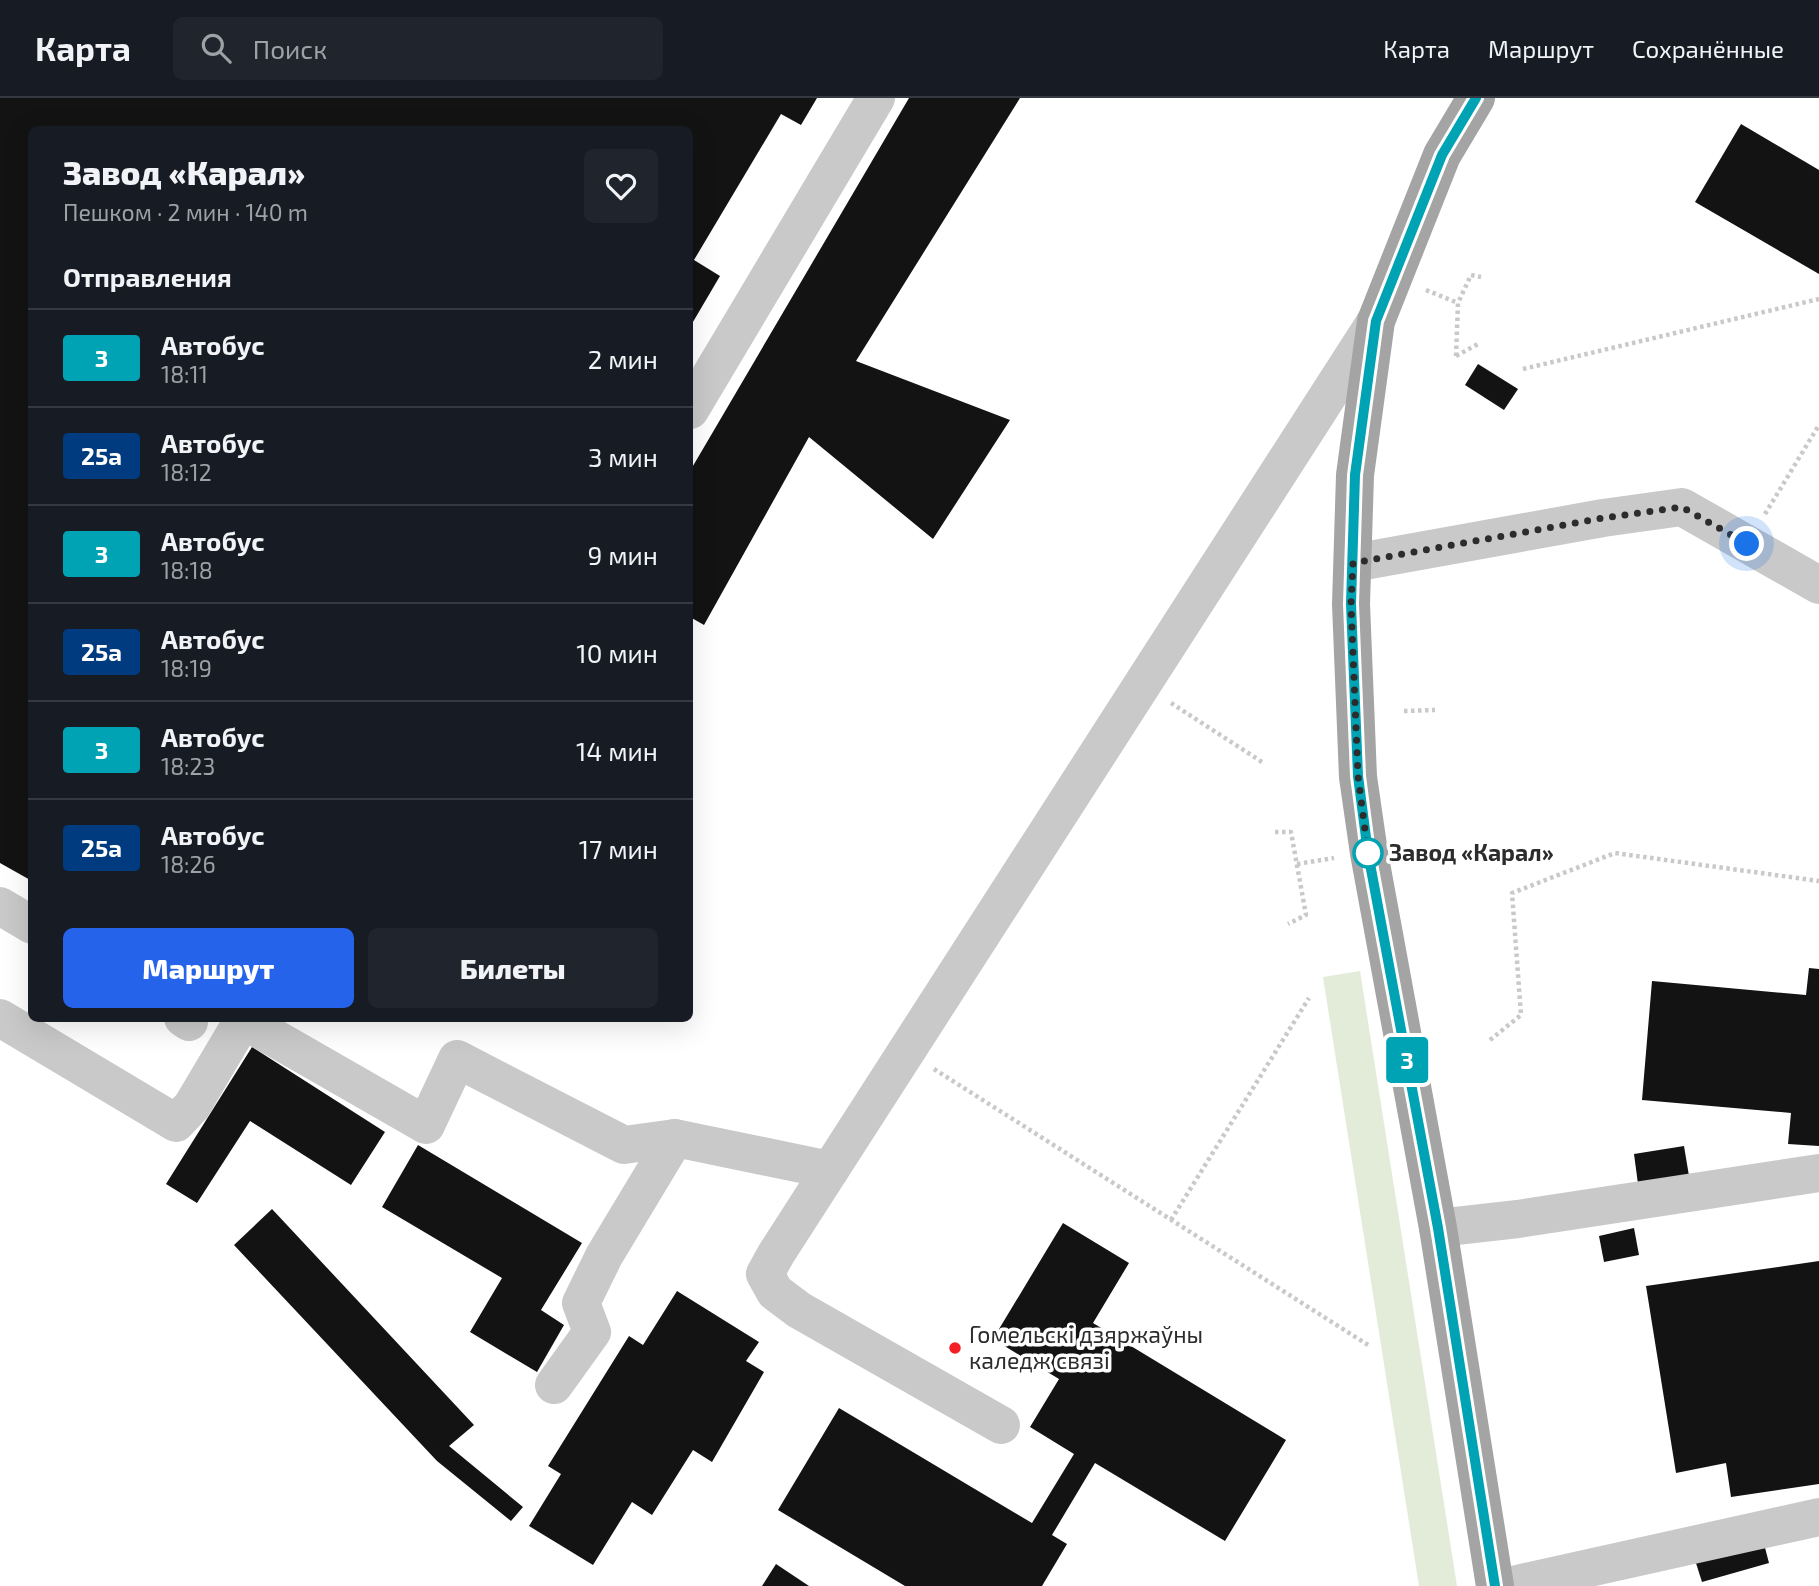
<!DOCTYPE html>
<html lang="ru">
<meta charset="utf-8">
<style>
:root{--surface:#171b24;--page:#20242c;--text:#f1f3f6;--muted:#9ea1a6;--line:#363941;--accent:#2563eb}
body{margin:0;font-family:"Exo 2",sans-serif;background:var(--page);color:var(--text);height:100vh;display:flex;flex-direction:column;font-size:26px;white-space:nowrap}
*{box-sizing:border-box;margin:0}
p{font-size:23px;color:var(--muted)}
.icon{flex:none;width:38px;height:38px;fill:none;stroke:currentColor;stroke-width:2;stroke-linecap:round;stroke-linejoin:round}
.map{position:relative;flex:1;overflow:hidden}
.side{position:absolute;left:28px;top:28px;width:665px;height:896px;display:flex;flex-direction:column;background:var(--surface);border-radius:10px;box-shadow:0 7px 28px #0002}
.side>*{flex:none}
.badge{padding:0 14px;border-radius:5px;font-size:24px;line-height:46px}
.you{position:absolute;width:35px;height:35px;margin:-18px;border:5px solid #fff;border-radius:50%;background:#1a73e8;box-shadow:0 0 0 10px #1a73e833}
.map>.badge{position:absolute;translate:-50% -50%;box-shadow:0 0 0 4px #fff}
h2{padding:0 35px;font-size:26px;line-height:63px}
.round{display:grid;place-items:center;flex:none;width:74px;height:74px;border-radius:10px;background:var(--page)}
.head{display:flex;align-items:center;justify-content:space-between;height:119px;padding:0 35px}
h1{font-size:33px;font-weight:800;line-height:52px}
.primary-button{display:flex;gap:14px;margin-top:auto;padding:14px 35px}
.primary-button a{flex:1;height:80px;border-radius:10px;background:var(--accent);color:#fff;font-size:28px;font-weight:800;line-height:80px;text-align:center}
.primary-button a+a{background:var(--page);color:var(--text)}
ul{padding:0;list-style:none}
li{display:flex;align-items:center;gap:21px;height:98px;padding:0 35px;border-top:2px solid var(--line)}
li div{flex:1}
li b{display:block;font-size:26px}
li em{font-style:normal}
li .badge{min-width:77px;font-weight:700;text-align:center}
header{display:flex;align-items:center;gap:42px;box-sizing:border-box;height:98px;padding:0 35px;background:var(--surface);border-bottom:2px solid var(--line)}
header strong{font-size:33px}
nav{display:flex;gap:38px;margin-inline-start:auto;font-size:24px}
.search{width:490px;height:63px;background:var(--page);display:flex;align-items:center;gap:18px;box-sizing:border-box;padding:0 24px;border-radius:10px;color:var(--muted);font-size:26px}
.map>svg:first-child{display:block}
.green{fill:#e2ecd8}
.building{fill:#131313}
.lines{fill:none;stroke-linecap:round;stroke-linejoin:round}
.path{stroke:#c9c9c9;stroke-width:4.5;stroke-dasharray:3.5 3.5;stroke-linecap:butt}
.minor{stroke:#c9c9c9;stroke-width:38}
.major{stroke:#a4a4a4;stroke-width:38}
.line-casing{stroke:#fff;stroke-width:16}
.line{stroke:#00a3b4;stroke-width:10}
.walk{stroke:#2c2c2c;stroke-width:7;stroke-dasharray:0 12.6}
.stop-dot{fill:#fff;stroke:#00a3b4;stroke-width:3.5}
.poi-dot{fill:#f31f22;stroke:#fff;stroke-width:2.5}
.labels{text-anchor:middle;stroke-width:7;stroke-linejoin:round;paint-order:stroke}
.stop-label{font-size:23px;font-weight:bold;fill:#2c2c2c;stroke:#fff;text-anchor:start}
.poi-label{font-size:23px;fill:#2c2c2c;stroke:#fff;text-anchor:start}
</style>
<header>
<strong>Карта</strong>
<div class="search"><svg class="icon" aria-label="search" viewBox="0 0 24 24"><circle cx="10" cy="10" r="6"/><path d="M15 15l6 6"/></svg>Поиск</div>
<nav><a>Карта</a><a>Маршрут</a><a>Сохранённые</a></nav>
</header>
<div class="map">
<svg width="1819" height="1488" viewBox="0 0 1819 1488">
<rect width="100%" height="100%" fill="#fff"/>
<!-- green -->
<polygon class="green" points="1360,873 1457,1488 1419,1488 1323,879"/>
<!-- building -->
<g class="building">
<polygon points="0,0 817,0 801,27 781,16 694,162 720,178 690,229 690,32 32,32 32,783 0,765"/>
<polygon points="909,0 1020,0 856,263 1010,322 933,441 809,339 704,527 690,519 690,373"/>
<polygon points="1741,26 1819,72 1819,176 1695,104"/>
<polygon points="1478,266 1518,291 1504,312 1465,287"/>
<polygon points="1809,870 1819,871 1819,1048 1788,1046 1791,1015 1642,1002 1652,883 1806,897"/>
<polygon points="252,949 385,1034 351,1087 250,1023 197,1105 166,1086"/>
<polygon points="418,1047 582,1145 541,1212 564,1227 537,1274 470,1234 502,1180 382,1109"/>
<polygon points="1684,1048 1689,1078 1638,1086 1634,1056"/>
<polygon points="272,1111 474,1327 449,1348 523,1409 511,1423 437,1363 234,1147"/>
<polygon points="1063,1125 1129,1165 1093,1225 1286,1342 1225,1443 1095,1365 1052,1437 1067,1446 1042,1488 905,1488 778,1412 839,1310 1032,1425 1074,1356 1030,1329 1059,1281 993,1241"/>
<polygon points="1634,1130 1639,1157 1604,1164 1599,1138"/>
<polygon points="1819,1163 1819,1386 1731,1399 1726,1365 1676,1375 1646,1188"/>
<polygon points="677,1193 759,1244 746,1263 764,1274 712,1364 693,1352 652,1417 632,1404 593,1467 529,1428 561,1376 548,1368 629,1238 643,1247"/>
<polygon points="1763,1442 1769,1465 1702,1484 1695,1462"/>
<polygon points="776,1466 809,1488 762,1488"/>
</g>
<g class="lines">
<!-- path -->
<g class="path">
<polyline points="1426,192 1458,205"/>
<polyline points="1456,258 1458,205 1471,177 1481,179"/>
<polyline points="1456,258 1478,246"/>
<polyline points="1523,271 1819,201"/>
<polyline points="1765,416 1819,327"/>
<polyline points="1171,605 1262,664"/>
<polyline points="1404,613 1435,612"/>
<polyline points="1275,734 1291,734 1306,817 1288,826"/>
<polyline points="1297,766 1334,760"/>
<polyline points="1490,942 1521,917 1512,795 1615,755 1819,783"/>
<polyline points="934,971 1368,1247"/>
<polyline points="1171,1122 1309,900"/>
</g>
<!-- minor -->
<g class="minor">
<polyline points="690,312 876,0"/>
<polyline points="1353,465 1603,420 1682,409 1819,487"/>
<polyline points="0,808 32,827"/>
<polyline points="0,920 176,1025 192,1008 243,922 426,1027 457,961 624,1047 675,1040 830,1072"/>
<polyline points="183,920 189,924"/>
<polyline points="1438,1130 1518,1121 1819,1075"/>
<polyline points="554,1287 592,1234 581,1205 604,1158 675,1040"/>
<polyline points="1001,1327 799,1212 775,1194 765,1176 776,1156 1376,223"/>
<polyline points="1508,1488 1819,1419"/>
</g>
<!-- major -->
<polyline class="major" points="1476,0 1442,57 1376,223 1355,377 1351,506 1358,679 1369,755 1438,1130 1495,1488"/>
</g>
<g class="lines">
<!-- line casing -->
<g class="line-casing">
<polyline id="line" points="1476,0 1442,57 1376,223 1355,377 1351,506 1358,678 1368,755 1438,1130 1495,1488"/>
</g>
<!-- line -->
<use href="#line" class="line"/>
<!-- walk -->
<polyline class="walk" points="1368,755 1358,678 1351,506 1353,465 1603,420 1682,409 1747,446"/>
</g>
<!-- markers -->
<circle class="stop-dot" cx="1368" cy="755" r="14"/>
<circle class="poi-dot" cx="955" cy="1250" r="7"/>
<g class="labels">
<!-- stop labels -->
<g class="stop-label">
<text x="1389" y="763">Завод «Карал»</text>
</g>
<!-- poi labels -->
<g class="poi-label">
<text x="969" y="1245">Гомельскі дзяржаўны<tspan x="969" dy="26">каледж связі</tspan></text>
</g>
</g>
</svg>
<div class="you" style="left:1747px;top:446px"></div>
<b class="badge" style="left:1407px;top:962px;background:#00a3b4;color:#fff">3</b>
<section class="side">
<div class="head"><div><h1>Завод «Карал»</h1><p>Пешком · 2 мин · 140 m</p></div><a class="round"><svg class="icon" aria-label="heart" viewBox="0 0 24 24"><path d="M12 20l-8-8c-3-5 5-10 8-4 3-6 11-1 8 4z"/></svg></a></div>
<h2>Отправления</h2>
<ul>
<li><span class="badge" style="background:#00a3b4;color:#fff">3</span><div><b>Автобус</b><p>18:11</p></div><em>2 мин</em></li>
<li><span class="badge" style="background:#003b80;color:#fff">25а</span><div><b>Автобус</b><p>18:12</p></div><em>3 мин</em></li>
<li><span class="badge" style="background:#00a3b4;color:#fff">3</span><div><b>Автобус</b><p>18:18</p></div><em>9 мин</em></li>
<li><span class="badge" style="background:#003b80;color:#fff">25а</span><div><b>Автобус</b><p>18:19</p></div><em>10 мин</em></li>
<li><span class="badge" style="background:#00a3b4;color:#fff">3</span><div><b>Автобус</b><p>18:23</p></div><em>14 мин</em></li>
<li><span class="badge" style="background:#003b80;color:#fff">25а</span><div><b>Автобус</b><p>18:26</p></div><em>17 мин</em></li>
</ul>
<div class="primary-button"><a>Маршрут</a><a>Билеты</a></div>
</section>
</div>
